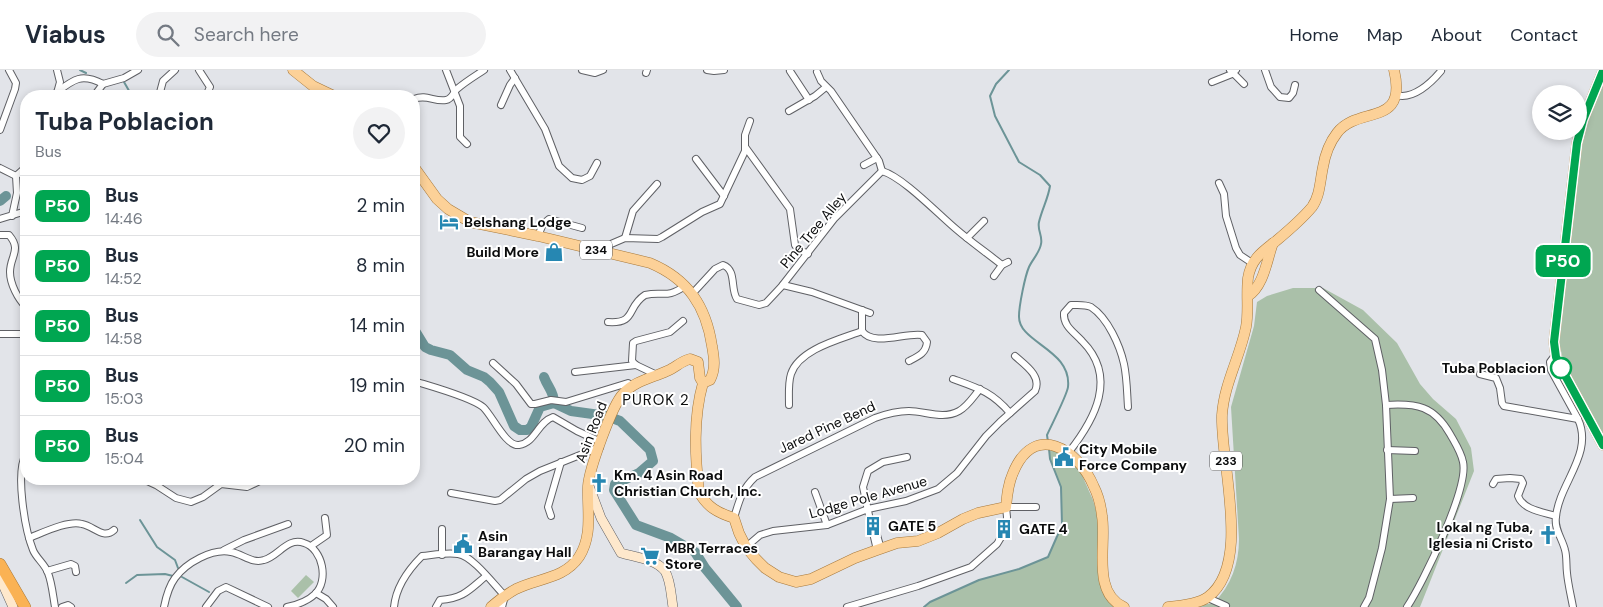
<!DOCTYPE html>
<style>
:root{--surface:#fff;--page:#f2f2f3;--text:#1f2937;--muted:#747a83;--line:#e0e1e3}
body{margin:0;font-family:"DM Sans",sans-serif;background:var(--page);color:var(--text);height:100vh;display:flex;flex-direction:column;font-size:19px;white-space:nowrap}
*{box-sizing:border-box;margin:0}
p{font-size:16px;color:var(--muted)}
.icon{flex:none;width:28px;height:28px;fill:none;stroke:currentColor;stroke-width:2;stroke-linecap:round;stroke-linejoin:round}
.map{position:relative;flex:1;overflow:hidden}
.drawer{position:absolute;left:20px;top:20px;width:400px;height:395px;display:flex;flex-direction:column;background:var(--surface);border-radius:20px;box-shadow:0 2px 8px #0003}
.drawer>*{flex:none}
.badge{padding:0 10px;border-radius:8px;font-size:18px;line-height:32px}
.controls{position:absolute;left:1532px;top:15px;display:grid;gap:10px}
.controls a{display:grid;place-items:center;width:55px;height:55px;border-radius:50%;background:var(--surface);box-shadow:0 2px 8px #0003;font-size:25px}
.map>.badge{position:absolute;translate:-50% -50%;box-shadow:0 0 0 2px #fff}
.round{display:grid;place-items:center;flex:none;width:52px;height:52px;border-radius:26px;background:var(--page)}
.summary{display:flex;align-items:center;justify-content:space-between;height:85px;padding:0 15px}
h1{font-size:24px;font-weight:700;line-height:38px}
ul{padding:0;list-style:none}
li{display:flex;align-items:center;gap:15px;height:60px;padding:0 15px;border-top:1px solid var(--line)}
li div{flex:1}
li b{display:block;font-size:19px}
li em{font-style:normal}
li .badge{min-width:55px;font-weight:700;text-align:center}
header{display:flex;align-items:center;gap:30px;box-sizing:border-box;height:70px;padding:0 25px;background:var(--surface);border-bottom:1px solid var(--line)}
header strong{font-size:24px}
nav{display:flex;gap:28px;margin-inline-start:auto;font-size:18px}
.search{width:350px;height:45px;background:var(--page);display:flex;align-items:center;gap:12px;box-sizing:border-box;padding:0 18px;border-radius:28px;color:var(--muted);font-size:19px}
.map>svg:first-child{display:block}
.green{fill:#aac0a9}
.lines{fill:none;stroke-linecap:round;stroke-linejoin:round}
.stream{stroke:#6c9497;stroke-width:2}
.river{stroke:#6c9497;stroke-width:10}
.street-casing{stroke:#5f6065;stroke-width:8}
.secondary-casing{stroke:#5f6065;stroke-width:10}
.primary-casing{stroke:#a6783b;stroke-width:11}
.highway-casing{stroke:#a6783b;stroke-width:12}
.street{stroke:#fff;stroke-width:6}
.secondary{stroke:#fee8cc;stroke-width:9}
.primary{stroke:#fcd198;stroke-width:10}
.highway{stroke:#fab254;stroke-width:11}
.line-casing{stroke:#fff;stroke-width:11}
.line{stroke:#00a651;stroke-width:8}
.stop-dot{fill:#fff;stroke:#00a651;stroke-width:2.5}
.labels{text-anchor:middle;stroke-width:4;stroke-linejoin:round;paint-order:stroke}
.shield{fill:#fff;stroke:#545556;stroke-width:1}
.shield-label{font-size:12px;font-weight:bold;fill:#0b0c0d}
.poi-label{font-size:14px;font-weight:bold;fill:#0b0c0d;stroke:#fff;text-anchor:start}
.street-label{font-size:14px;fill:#0b0c0d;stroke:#fff}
.stop-label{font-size:14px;font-weight:bold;fill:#0b0c0d;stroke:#fff;text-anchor:end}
.neighbourhood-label{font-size:15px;letter-spacing:1px;fill:#0b0c0d;stroke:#fff}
</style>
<header>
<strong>Viabus</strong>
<div class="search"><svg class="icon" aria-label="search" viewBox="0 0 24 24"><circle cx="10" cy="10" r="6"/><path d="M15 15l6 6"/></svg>Search here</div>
<nav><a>Home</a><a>Map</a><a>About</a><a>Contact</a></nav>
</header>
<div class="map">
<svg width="1603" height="537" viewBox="0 0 1603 537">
<rect width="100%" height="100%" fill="#e2e4e9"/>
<!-- green -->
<g class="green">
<polygon points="1603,9 1603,367 1564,293 1558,269 1572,125 1586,53"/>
<path d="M1293,218H1323L1363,240L1397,273L1420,314L1433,329L1456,349L1471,378L1474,401L1420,537H1189L1214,533C1231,515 1239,494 1239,469L1231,337L1254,256L1257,232L1267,226Z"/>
<polygon points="1055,380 1071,390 1081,403 1093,430 1097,444 1099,464 1099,495 1117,537 924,537 930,532 979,510 1019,499 1048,487 1062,455 1061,417 1050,389 1049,381"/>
<polygon points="306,505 314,512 298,528 291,521"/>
</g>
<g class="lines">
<!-- stream -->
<g class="stream">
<polyline points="80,0 86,3"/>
<path d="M1009,0L996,14L990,26L995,46L1019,92L1040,105L1050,116C1048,129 1042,139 1039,152C1037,160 1043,166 1041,174C1040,182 1032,190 1029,197C1025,206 1019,236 1019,246C1018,273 1072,279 1068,317C1067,325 1051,356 1047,365L1048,372"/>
<polyline points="124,12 132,26"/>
<polyline points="140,450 157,477 175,490 178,498"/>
<polyline points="182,507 209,522"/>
<polyline points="126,513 137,505 165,504 173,506"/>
<polyline points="924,537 930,532 979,510 1019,499 1048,487 1062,455 1061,417 1050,389 1049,379"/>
</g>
<!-- river -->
<g class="river">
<polyline points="23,123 26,120"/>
<polyline points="0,131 6,126"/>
<polyline points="414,259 425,277 431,280 450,285 467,300 484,307 490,312 499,322 514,356 520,360 527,360 531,357 540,337 554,333 571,341 607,346 620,351 650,380 653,391 639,403 615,414 614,420 636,455 671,468 695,482 705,498 737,537"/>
<path d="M544,307C548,318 554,321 554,333"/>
</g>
<!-- street casing -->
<g class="street-casing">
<g id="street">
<polyline points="199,0 210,17 206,26"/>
<polyline points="446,0 460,36 460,67 467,74"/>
<polyline points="510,0 545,59 559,96 572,108 582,110 590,106 597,93"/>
<polyline points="582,0 595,3 603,0"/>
<polyline points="707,0 714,1 724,0"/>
<polyline points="1230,0 1244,14"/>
<polyline points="1265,0 1271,17 1280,27 1289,28 1293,23 1295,15"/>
<polyline points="790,1 809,30"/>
<polyline points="817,2 821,11 831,21 879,91 882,101"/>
<polyline points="646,3 647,0"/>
<polyline points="1212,12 1232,4 1236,0"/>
<path d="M57,22C74,9 82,3 103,14L124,8L138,0"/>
<polyline points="57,23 60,12 57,0"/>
<path d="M1396,25C1413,30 1431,13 1441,1"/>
<polyline points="94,26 103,14"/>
<polyline points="159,26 163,11 175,0"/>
<path d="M414,29C427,24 434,32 446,30C452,29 453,23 457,19C465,12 475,6 484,0"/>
<polyline points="501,35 510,15 515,8"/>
<polyline points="789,41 815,26 826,17"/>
<polyline points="0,60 15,19 16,13 9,0"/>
<polyline points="746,78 790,139 795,175 798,179 808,184"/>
<polyline points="696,89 724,126"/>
<polyline points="864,95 877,88"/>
<polyline points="0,98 16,106"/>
<polyline points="1219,113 1224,124 1226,146 1236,178 1240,185 1252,193"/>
<polyline points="12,146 17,123 16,106 26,97"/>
<polyline points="0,149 26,141"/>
<path d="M0,165H9C22,180 10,186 10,202C10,214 18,229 26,237"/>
<polyline points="538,166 543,154 549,149 582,158"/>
<polyline points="625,168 633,141 657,114"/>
<polyline points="967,168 984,151"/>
<polyline points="597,180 625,168 658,169 662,167 702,142 720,134 745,81 745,65 750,51"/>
<polyline points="994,206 1002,195 1008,192"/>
<polyline points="783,215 812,222 870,243"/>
<polyline points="1319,220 1375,269 1382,300 1386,335 1390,429 1382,478 1369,528 1364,537"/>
<path d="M692,224L715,199L723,195C737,200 730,219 737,229L759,235L766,233L781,217L834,149L882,101C903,107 938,144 956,159C971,172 987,183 1002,195"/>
<path d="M608,252C637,254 626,237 645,225C664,221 666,229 685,216"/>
<path d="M862,261C873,277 906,262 922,265L927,272C926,283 919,286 909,291"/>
<polyline points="0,264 26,264"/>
<path d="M1556,287L1553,288L1550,292L1551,300L1578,349C1594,384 1559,413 1556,447C1554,459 1562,468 1565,480C1567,487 1566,495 1567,503C1568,514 1571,526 1573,537"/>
<polyline points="493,293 516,314 531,334 535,334 551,330 566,332 628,313 632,316"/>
<polyline points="575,302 636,295"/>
<polyline points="1480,304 1496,308 1500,318 1502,333 1504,336 1578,349"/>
<polyline points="657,305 636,295 632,291 633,273 636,271 670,262 683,251"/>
<path d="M953,309C978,318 992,322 1010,343"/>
<path d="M414,311C430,316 471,327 483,337C492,345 506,377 519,375C535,373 538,352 553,347L577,361L601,372"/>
<path d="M789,335C789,324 788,313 791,304C799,279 841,269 862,261V240"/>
<path d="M1386,335C1417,333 1434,336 1450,364C1455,373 1461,382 1463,392C1469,418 1423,513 1407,537"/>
<polyline points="1387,380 1415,381"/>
<path d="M1069,382C1095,349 1118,307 1082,271C1074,262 1063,256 1064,243L1071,235C1077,235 1085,234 1091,237C1108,248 1120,276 1124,294C1127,308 1127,323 1128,337"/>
<path d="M26,384C15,402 25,460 33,480C36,488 45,494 48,503C52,513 53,526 55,537"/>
<polyline points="143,409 156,415 176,428 191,432 203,427 221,414 247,417 264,409"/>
<path d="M1493,414L1496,409L1510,408L1521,409L1523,413L1518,426C1523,440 1543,442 1556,446"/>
<polyline points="815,422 827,455"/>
<polyline points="451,423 495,431 500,430 526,409 540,401 600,377"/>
<polyline points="1390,429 1413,428"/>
<polyline points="551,446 548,437 561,392"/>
<path d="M734,448C739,431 742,419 755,407L875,348C886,344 897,341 909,341C925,341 943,350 959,341C968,336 973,327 980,319"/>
<polyline points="870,450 863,417 868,401 883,392 907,387"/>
<polyline points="1006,458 1007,447 1006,437 1036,437"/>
<polyline points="442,459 442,485"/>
<path d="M29,468C42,463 68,450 82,454C94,456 103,470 114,460"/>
<polyline points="311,476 327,465 325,448"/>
<path d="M746,477L760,465L773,461L827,455L868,439L906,431L938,419L957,403L986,366L1000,352L1035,321C1042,306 1025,295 1015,286"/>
<polyline points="224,480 244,470 288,454"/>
<polyline points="877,480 870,450 875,458 881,479"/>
<polyline points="47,501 71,494 75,496 76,502"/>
<polyline points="316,523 326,529 333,537"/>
<polyline points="1208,528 1226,536"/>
<polyline points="62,537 68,535 71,537"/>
<path d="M164,537C166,527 169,516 175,508C186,493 212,478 231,482C243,484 252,494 264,490C279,486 287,467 304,473C323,479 329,511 315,524C308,531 296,535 287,537"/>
<polyline points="206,537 218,521 226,517 268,537"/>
<path d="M394,537C396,516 408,500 422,486C433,485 447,482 458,484C473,486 494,515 505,526L502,537"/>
<path d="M436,537L440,530C464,528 469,520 486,506"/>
<polyline points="847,537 918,516 971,497 997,474 1005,461"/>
</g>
</g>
<!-- secondary casing -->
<g class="secondary-casing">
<g id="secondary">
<path d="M589,416L601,448L621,483C634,487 656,489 665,501C671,511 671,526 673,537"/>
<polyline points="0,508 13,537"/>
</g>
</g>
<!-- primary casing -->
<g class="primary-casing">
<g id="primary">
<polyline points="293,0 313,16 334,26"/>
<polyline points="1603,1 1583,50 1577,73 1554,272 1556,287 1561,298 1603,375"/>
<path d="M414,97L437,129L448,139L470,152L538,166L650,193C688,209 706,236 712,276C714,287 716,299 710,310L703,313"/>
<path d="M1248,226C1264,216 1267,189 1273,173"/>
<path d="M703,313C693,348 695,386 699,422C707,437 718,443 734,448L739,463L746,477L756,489L765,498L779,507L796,512L811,509L855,488L877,480L897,473L918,471L938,463L963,449L978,443L1006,437C1007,425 1008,414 1013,403C1034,352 1078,378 1094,417C1098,425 1101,437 1102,446C1107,473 1091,523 1124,537"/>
<path d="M491,537C499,530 507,524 516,519C538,508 564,509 579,487C593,465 587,441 588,416C589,400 612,335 623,324C634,311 652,308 667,301C675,298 681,291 690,289L698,292L700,308L703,313"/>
<path d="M1168,537C1179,536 1200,533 1208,527C1252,494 1220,393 1222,345C1224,314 1240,287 1246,257C1249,241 1246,225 1248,208C1251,189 1262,182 1276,171C1288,161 1302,149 1312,137C1320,126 1320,111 1323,97C1325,85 1330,72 1337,63C1358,35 1408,58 1394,0"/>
</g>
</g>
<!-- highway casing -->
<g class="highway-casing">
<polyline id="highway" points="0,494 25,537"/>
</g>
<!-- street -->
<use href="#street" class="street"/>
<!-- secondary -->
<use href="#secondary" class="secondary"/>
<!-- primary -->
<use href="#primary" class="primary"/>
<!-- highway -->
<use href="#highway" class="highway"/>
</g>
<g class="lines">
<!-- line casing -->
<g class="line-casing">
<polyline id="line" points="1603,1 1583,50 1577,73 1554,272 1556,287 1561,298 1603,375"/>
</g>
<!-- line -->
<use href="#line" class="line"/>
</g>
<!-- icons -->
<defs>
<g id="hotel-bare" transform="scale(1.5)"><path d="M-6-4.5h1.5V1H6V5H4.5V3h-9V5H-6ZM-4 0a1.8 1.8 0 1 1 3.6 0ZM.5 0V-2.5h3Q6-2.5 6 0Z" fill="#2687b2" stroke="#fff" stroke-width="2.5" paint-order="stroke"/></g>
<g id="shop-bare" transform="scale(1.5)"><path d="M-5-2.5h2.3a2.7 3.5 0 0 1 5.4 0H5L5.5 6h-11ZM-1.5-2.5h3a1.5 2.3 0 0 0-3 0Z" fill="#2687b2" stroke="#fff" stroke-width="2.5" paint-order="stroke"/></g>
<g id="civic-bare" transform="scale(1.5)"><path d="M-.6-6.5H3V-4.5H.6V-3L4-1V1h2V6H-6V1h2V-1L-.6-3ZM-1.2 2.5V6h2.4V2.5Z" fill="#2687b2" stroke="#fff" stroke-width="2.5" paint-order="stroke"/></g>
<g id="church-bare" transform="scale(1.5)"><path d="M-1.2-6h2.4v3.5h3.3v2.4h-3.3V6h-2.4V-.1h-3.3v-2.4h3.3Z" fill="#2687b2" stroke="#fff" stroke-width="2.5" paint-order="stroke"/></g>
<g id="building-bare" transform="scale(1.5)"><path d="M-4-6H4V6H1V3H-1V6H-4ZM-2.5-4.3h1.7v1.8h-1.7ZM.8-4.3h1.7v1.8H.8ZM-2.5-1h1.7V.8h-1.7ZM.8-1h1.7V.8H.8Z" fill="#2687b2" stroke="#fff" stroke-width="2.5" paint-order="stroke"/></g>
<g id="supermarket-bare" transform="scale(1.5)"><path d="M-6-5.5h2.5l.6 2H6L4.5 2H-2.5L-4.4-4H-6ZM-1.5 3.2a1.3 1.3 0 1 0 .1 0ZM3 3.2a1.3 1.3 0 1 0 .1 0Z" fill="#2687b2" stroke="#fff" stroke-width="2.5" paint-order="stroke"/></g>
</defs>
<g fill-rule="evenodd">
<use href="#hotel-bare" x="449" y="152"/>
<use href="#shop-bare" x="554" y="182"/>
<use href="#civic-bare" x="1064" y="387"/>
<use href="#church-bare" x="599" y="413"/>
<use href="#building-bare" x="873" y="456"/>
<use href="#building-bare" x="1004" y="459"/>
<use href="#church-bare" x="1548" y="465"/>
<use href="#civic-bare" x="463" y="474"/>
<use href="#supermarket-bare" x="650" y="486"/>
</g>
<!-- markers -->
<circle class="stop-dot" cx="1561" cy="298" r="10"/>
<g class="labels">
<!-- shield labels -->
<g class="shield">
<rect x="580" y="170.5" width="32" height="19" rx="4"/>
<rect x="1210" y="381.5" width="32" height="19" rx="4"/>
</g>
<g class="shield-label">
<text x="596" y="184">234</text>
<text x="1226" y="395">233</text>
</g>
<!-- poi labels -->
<g class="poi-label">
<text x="464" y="157">Belshang Lodge</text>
<text x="539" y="187" text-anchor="end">Build More</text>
<text x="1079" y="384">City Mobile<tspan x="1079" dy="16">Force Company</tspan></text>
<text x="614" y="410">Km. 4 Asin Road<tspan x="614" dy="16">Christian Church, Inc.</tspan></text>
<text x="888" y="461">GATE 5</text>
<text x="1533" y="462" text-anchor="end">Lokal ng Tuba,<tspan x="1533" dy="16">Iglesia ni Cristo</tspan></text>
<text x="1019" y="464">GATE 4</text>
<text x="478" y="471">Asin<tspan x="478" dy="16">Barangay Hall</tspan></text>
<text x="665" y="483">MBR Terraces<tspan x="665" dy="16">Store</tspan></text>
</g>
<!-- street labels -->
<g class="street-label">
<text transform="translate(813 160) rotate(-50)" y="5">Pine Tree Alley</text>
<text transform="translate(827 357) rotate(-25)" y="5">Jared Pine Bend</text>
<text transform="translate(591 362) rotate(-69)" y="5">Asin Road</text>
<text transform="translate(868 427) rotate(-16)" y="5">Lodge Pole Avenue</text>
</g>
<!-- stop labels -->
<g class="stop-label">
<text x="1546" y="303">Tuba Poblacion</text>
</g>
<!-- neighbourhood labels -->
<g class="neighbourhood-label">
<text x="656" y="335">PUROK 2</text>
</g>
</g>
</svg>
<div class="controls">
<a><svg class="icon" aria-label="layers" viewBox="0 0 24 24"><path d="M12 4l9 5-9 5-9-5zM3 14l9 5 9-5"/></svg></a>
</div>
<b class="badge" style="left:1563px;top:191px;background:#00a651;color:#fff">P50</b>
<section class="drawer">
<div class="summary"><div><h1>Tuba Poblacion</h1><p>Bus</p></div><a class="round"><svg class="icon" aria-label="heart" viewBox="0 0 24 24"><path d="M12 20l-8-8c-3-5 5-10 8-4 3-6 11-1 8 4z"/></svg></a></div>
<ul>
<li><span class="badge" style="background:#00a651;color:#fff">P50</span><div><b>Bus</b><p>14:46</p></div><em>2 min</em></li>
<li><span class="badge" style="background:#00a651;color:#fff">P50</span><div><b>Bus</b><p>14:52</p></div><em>8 min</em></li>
<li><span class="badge" style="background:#00a651;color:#fff">P50</span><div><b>Bus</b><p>14:58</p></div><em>14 min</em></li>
<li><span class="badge" style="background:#00a651;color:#fff">P50</span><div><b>Bus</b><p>15:03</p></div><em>19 min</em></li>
<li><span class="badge" style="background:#00a651;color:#fff">P50</span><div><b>Bus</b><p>15:04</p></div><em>20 min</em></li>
</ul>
</section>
</div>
